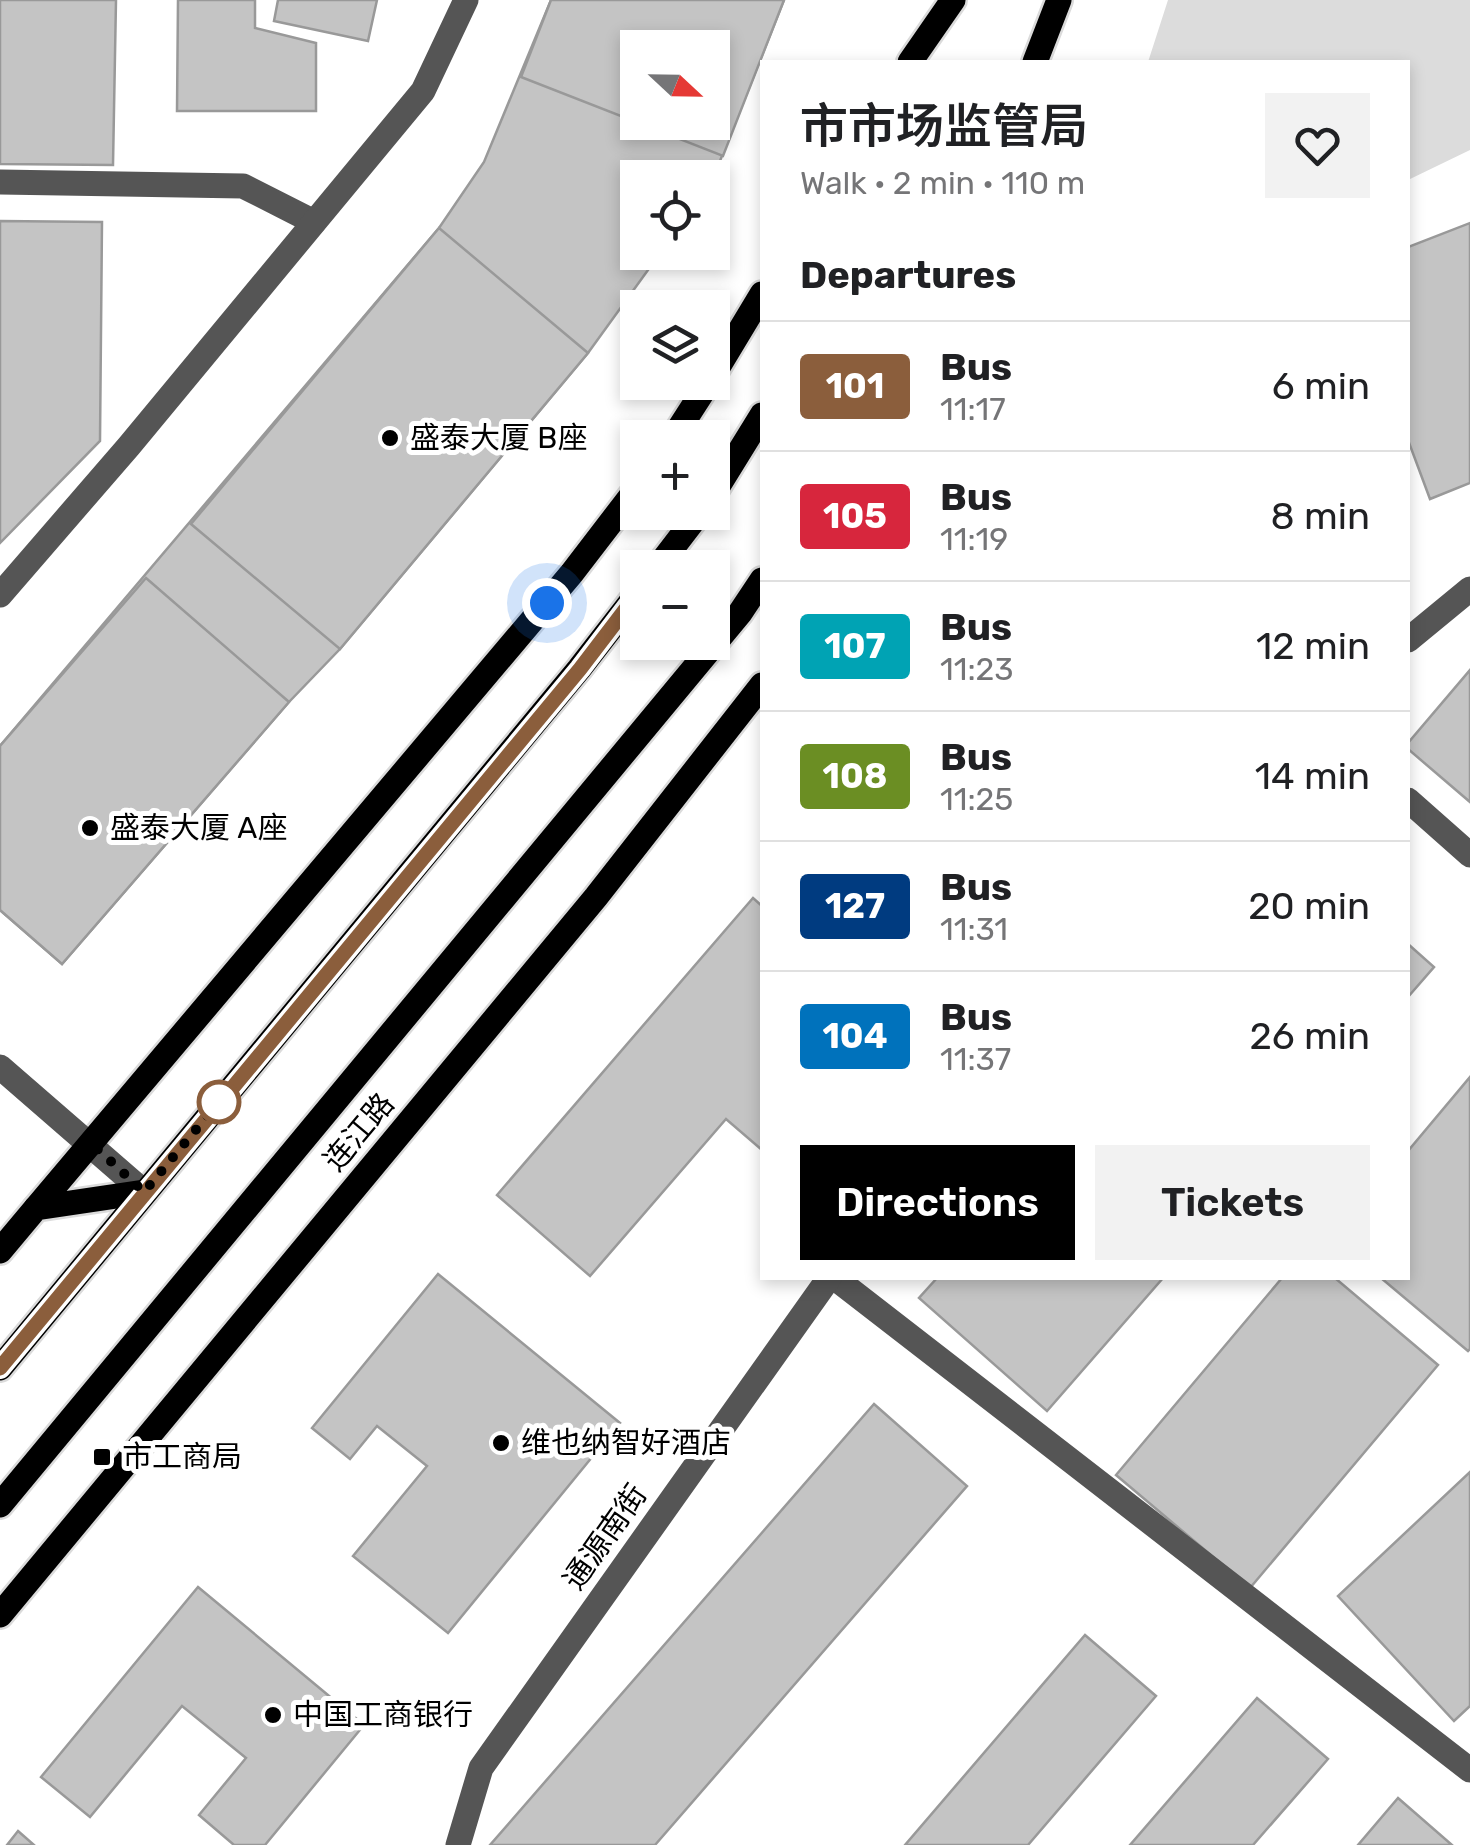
<!DOCTYPE html>
<meta charset="utf-8">
<style>
:root{--surface:#fff;--page:#f2f2f2;--text:#202124;--muted:#757577;--line:#e0e0e0;--accent:#000}
body{margin:0;font-family:Rubik,"Noto Sans SC",sans-serif;background:var(--page);color:var(--text);height:100vh;display:flex;flex-direction:column;font-size:38px;white-space:nowrap}
*{box-sizing:border-box;margin:0}
p{font-size:32px;color:var(--muted)}
.icon{flex:none;width:55px;height:55px;fill:none;stroke:currentColor;stroke-width:2;stroke-linecap:round;stroke-linejoin:round}
.map{position:relative;flex:1;overflow:hidden}
.panel{position:absolute;left:760px;top:60px;width:650px;height:1220px;display:flex;flex-direction:column;background:var(--surface);border-radius:0px;box-shadow:0 5px 15px #0003}
.panel>*{flex:none}
.badge{padding:0 20px;border-radius:8px;font-size:35px;line-height:65px}
.needle{width:65px;rotate:112deg}
.fabs{position:absolute;left:620px;top:30px;display:grid;gap:20px}
.fabs a{display:grid;place-items:center;width:110px;height:110px;border-radius:0px;background:var(--surface);box-shadow:0 5px 15px #0003;font-size:50px}
.you{position:absolute;width:50px;height:50px;margin:-25px;border:8px solid #fff;border-radius:50%;background:#1a73e8;box-shadow:0 0 0 15px #1a73e833}
.map>.badge{position:absolute;translate:-50% -50%;box-shadow:0 0 0 5px #fff}
h2{padding:0 40px;font-size:38px;line-height:90px}
.round{display:grid;place-items:center;flex:none;width:105px;height:105px;border-radius:0px;background:var(--page)}
.head{display:flex;align-items:center;justify-content:space-between;height:170px;padding:0 40px}
h1{font-size:48px;font-weight:600;line-height:75px}
.action{display:flex;gap:20px;margin-top:auto;padding:20px 40px}
.action a{flex:1;height:115px;border-radius:0px;background:var(--accent);color:#fff;font-size:40px;font-weight:600;line-height:115px;text-align:center}
.action a+a{background:var(--page);color:var(--text)}
ul{padding:0;list-style:none}
li{display:flex;align-items:center;gap:30px;height:130px;padding:0 40px;border-top:2px solid var(--line)}
li div{flex:1}
li b{display:block;font-size:38px}
li em{font-style:normal}
li .badge{min-width:110px;font-weight:700;text-align:center}
.map>svg:first-child{display:block}
.green{fill:#dcdcdc}
.building{fill:#c4c4c4;stroke:#999;stroke-width:2.5;fill-rule:evenodd}
.lines{fill:none;stroke-linecap:round;stroke-linejoin:round}
.major-casing{stroke:#dbdbdb;stroke-width:30}
.minor{stroke:#555;stroke-width:25}
.major{stroke:#000;stroke-width:25}
.line-casing{stroke:#fff;stroke-width:22}
.line{stroke:#8b5e3c;stroke-width:15}
.walk{stroke:#000;stroke-width:10;stroke-dasharray:0 18}
.poi-dot{fill:#000;stroke:#fff;stroke-width:4}
.stop-dot{fill:#fff;stroke:#8b5e3c;stroke-width:5}
.labels{text-anchor:middle;stroke-width:10;stroke-linejoin:round;paint-order:stroke}
.poi-label{font-size:30px;fill:#000;stroke:#fff;text-anchor:start}
.street-label{font-size:30px;fill:#000;stroke:#fff}
</style>
<div class="map">
<svg width="1470" height="1845" viewBox="0 0 1470 1845">
<rect width="100%" height="100%" fill="#fff"/>
<!-- green -->
<polygon class="green" points="1168,0 1470,0 1470,150 1408,180 1408,62 1148,62"/>
<!-- building -->
<g class="building">
<polygon points="0,0 116,0 113,165 0,164"/>
<polygon points="178,0 255,0 255,28 316,43 316,111 177,111"/>
<polygon points="278,0 377,0 368,41 274,21"/>
<path d="M551,0H784L712,181V178H638V252H661L588,353L340,649L289,702L62,964L0,910V746L439,228L484,162ZM638,48H712V122H638Z"/>
<path d="M551,0H784L723,156L521,77ZM638,48H712V122H638Z"/>
<polygon points="0,221 102,222 100,441 0,543"/>
<polygon points="1470,223 1470,483 1430,499 1408,440 1408,247"/>
<polygon points="439,228 588,353 340,649 191,524"/>
<polygon points="146,578 289,702 62,964 0,910 0,746"/>
<polygon points="1470,670 1470,802 1408,749 1408,743"/>
<polygon points="753,898 762,906 762,1150 726,1119 590,1276 497,1195"/>
<polygon points="1408,944 1434,967 1408,997"/>
<polygon points="1470,1077 1470,1349 1468,1351 1381,1278 1408,1278 1408,1151"/>
<polygon points="438,1274 620,1423 448,1633 353,1556 427,1466 377,1426 350,1459 312,1428"/>
<polygon points="937,1278 1163,1278 1047,1411 919,1298"/>
<polygon points="1282,1278 1335,1278 1438,1365 1250,1588 1116,1475"/>
<polygon points="874,1404 967,1486 655,1845 490,1845"/>
<polygon points="1470,1472 1470,1706 1454,1721 1338,1596"/>
<polygon points="198,1587 364,1725 265,1845 234,1845 199,1815 246,1758 182,1706 90,1817 41,1777"/>
<polygon points="1085,1635 1156,1696 1028,1845 905,1845"/>
<polygon points="1257,1698 1328,1759 1253,1845 1130,1845"/>
<polygon points="1398,1798 1452,1845 1358,1845"/>
<polygon points="18,1831 34,1845 7,1845"/>
</g>
<g class="lines">
<!-- major casing -->
<g class="major-casing">
<g id="major">
<polyline points="910,62 953,0"/>
<polyline points="1035,62 1059,0"/>
<polyline points="712,377 762,294"/>
<polyline points="673,438 709,382"/>
<polyline points="712,496 762,415"/>
<polyline points="657,568 700,512"/>
<polyline points="36,1208 572,573 638,487"/>
<polyline points="0,1251 36,1208 144,1192"/>
<polyline points="0,1368 579,669 638,593"/>
<polyline points="0,1505 740,613 762,580"/>
<polyline points="0,1615 596,897 762,685"/>
</g>
</g>
<!-- minor -->
<g class="minor">
<polyline points="0,182 243,186 314,222"/>
<polyline points="0,595 129,446 423,91 466,0"/>
<polyline points="1408,640 1470,589"/>
<polyline points="1408,800 1470,855"/>
<polyline points="0,1067 144,1192"/>
<polyline points="835,1278 1470,1770"/>
<polyline points="458,1845 481,1768 829,1278"/>
</g>
<!-- major -->
<use href="#major" class="major"/>
</g>
<g class="lines">
<!-- line casing -->
<g class="line-casing">
<polyline id="line" points="0,1368 580,669 638,593"/>
</g>
<!-- line -->
<use href="#line" class="line"/>
<!-- walk -->
<polyline class="walk" points="219,1102 144,1192 92,1144 547,603"/>
</g>
<!-- markers -->
<g class="poi-dot">
<circle cx="390" cy="438" r="10"/>
<circle cx="90" cy="828" r="10"/>
<circle cx="501" cy="1443" r="10"/>
<rect x="92" y="1447" width="20" height="20" rx="5"/>
<circle cx="273" cy="1715" r="10"/>
</g>
<circle class="stop-dot" cx="219" cy="1102" r="20"/>
<g class="labels">
<!-- poi labels -->
<g class="poi-label">
<text x="410" y="448">盛泰大厦 B座</text>
<text x="110" y="838">盛泰大厦 A座</text>
<text x="521" y="1453">维也纳智好酒店</text>
<text x="122" y="1467">市工商局</text>
<text x="293" y="1725">中国工商银行</text>
</g>
<!-- street labels -->
<g class="street-label">
<text transform="translate(359 1132) rotate(-50)" y="10">连江路</text>
<text transform="translate(605 1537) rotate(-55)" y="10">通源南街</text>
</g>
</g>
</svg>
<div class="fabs">
<a><svg class="needle" viewBox="-14 -14 28 28"><path d="M0-13l5 13h-10z" fill="#e53935"/><path d="M0 13l5-13h-10z" fill="#757577"/></svg></a>
<a><svg class="icon" aria-label="locate" viewBox="0 0 24 24"><circle cx="12" cy="12" r="6"/><path d="M12 2v4M12 18v4M2 12h4M18 12h4"/></svg></a>
<a><svg class="icon" aria-label="layers" viewBox="0 0 24 24"><path d="M12 4l9 5-9 5-9-5zM3 14l9 5 9-5"/></svg></a>
<a>+</a>
<a>−</a>
</div>
<div class="you" style="left:547px;top:603px"></div>
<section class="panel">
<div class="head"><div><h1>市市场监管局</h1><p>Walk · 2 min · 110 m</p></div><a class="round"><svg class="icon" aria-label="heart" viewBox="0 0 24 24"><path d="M12 20l-8-8c-3-5 5-10 8-4 3-6 11-1 8 4z"/></svg></a></div>
<h2>Departures</h2>
<ul>
<li><span class="badge" style="background:#8b5e3c;color:#fff">101</span><div><b>Bus</b><p>11:17</p></div><em>6 min</em></li>
<li><span class="badge" style="background:#d7263d;color:#fff">105</span><div><b>Bus</b><p>11:19</p></div><em>8 min</em></li>
<li><span class="badge" style="background:#00a3b4;color:#fff">107</span><div><b>Bus</b><p>11:23</p></div><em>12 min</em></li>
<li><span class="badge" style="background:#6b8e23;color:#fff">108</span><div><b>Bus</b><p>11:25</p></div><em>14 min</em></li>
<li><span class="badge" style="background:#003b80;color:#fff">127</span><div><b>Bus</b><p>11:31</p></div><em>20 min</em></li>
<li><span class="badge" style="background:#0072bc;color:#fff">104</span><div><b>Bus</b><p>11:37</p></div><em>26 min</em></li>
</ul>
<div class="action"><a>Directions</a><a>Tickets</a></div>
</section>
</div>
